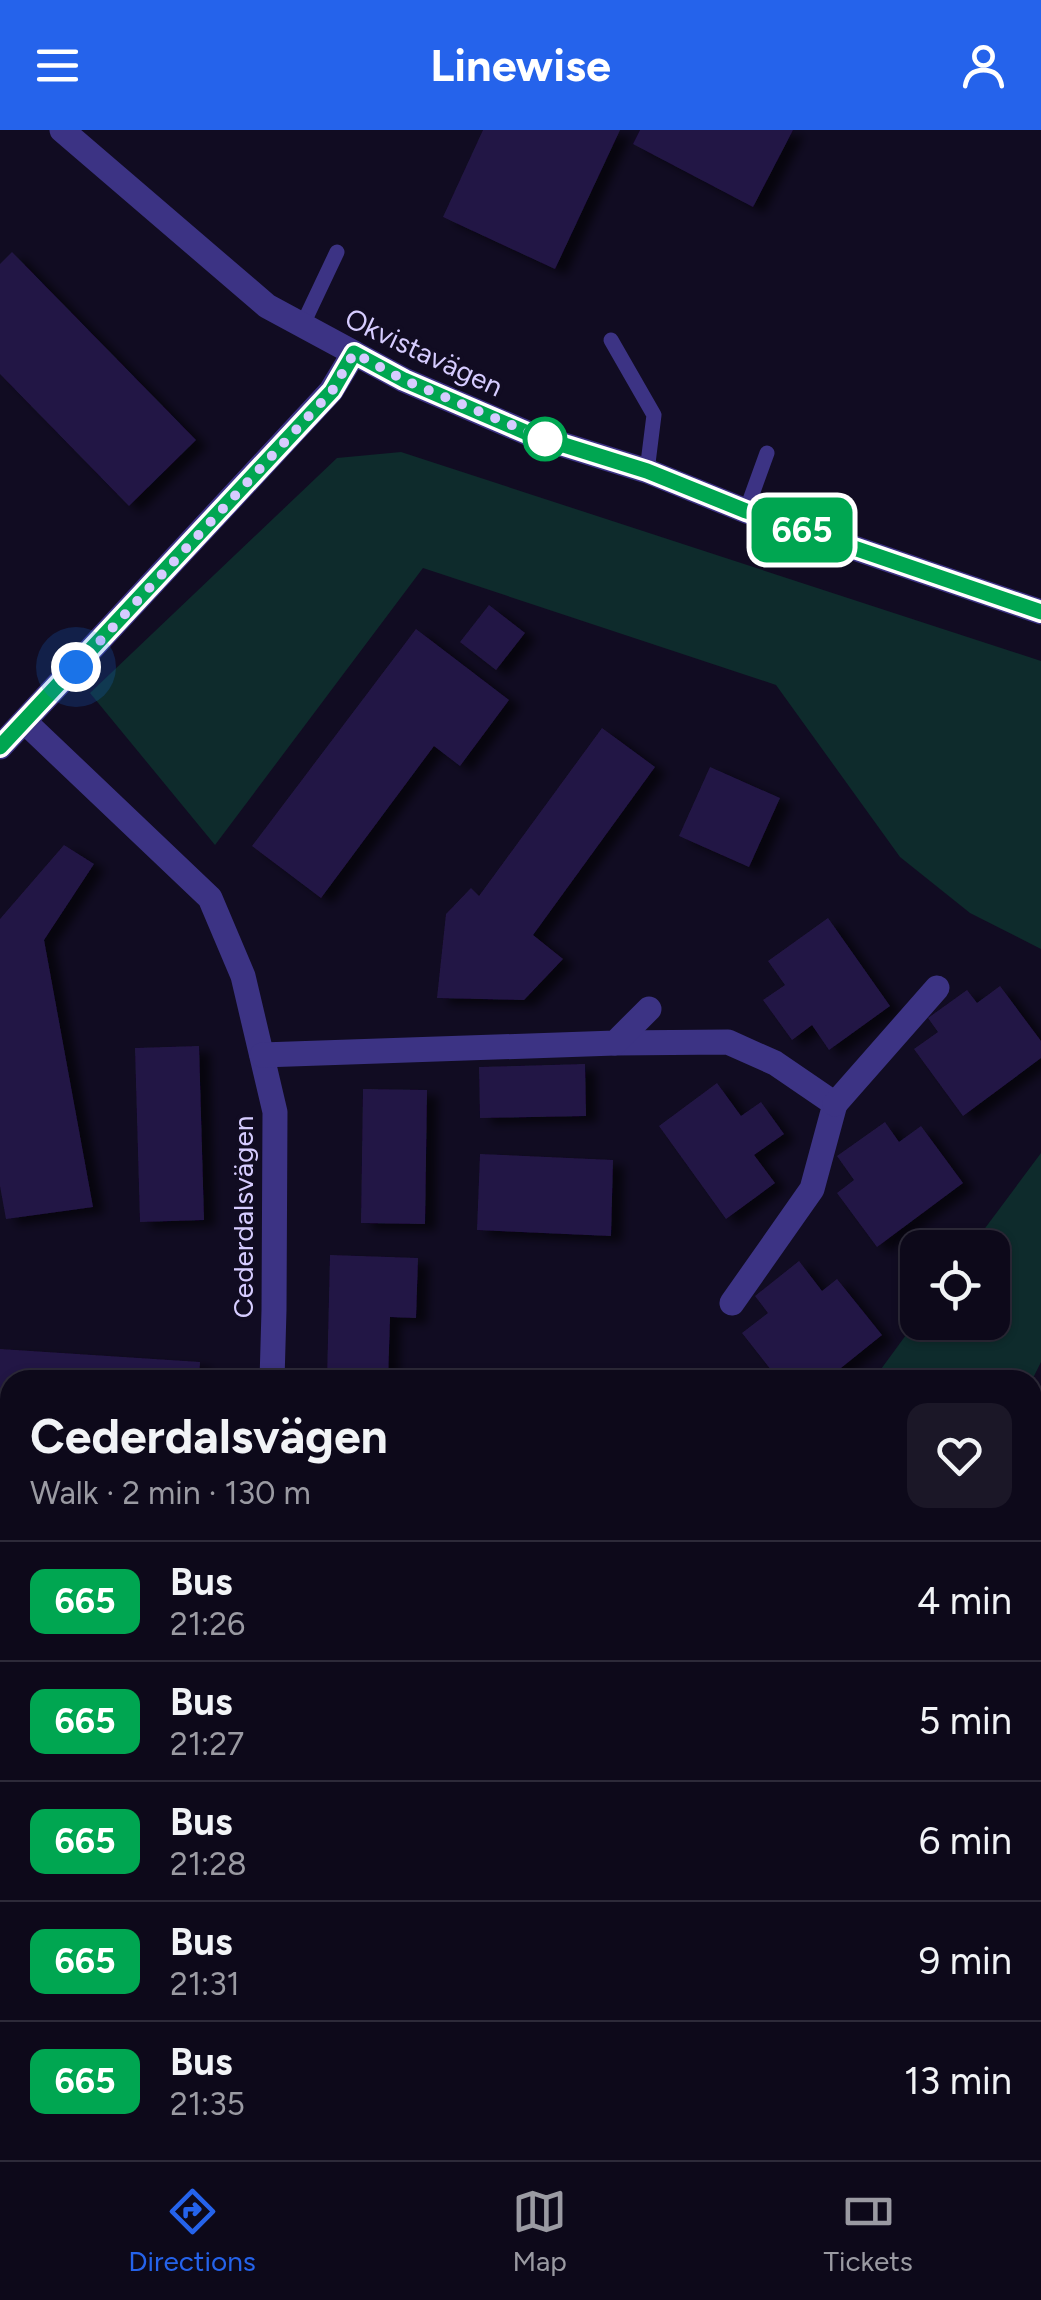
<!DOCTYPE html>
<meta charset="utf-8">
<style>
:root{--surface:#0d091a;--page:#1b1727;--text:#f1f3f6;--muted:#9a9aa2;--line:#2d2a39;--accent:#2563eb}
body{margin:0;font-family:Figtree,sans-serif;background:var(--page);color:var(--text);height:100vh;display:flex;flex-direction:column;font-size:38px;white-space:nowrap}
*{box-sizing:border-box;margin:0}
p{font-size:32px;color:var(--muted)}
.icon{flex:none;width:55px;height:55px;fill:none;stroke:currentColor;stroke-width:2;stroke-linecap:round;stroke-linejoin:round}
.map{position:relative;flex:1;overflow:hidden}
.drawer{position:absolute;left:0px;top:1240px;width:1042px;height:790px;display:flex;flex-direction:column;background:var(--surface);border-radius:30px 30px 0 0;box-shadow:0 2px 8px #0004,0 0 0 2px var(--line)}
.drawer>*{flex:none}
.badge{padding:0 20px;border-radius:15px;font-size:35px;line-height:65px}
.fabs{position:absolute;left:900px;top:1100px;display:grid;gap:20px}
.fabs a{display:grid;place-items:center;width:110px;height:110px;border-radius:20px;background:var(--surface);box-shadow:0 2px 8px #0004,0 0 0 2px var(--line);font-size:50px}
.you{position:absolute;width:50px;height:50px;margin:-25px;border:8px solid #fff;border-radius:50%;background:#1a73e8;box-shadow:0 0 0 15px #1a73e833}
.map>.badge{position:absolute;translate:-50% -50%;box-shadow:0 0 0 5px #fff}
.round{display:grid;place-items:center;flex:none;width:105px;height:105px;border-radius:20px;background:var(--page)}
.head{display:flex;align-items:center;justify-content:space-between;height:170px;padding:0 30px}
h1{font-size:48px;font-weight:700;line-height:75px}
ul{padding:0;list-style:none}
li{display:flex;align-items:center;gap:30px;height:120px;padding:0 30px;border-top:2px solid var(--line)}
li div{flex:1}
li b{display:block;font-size:38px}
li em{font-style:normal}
li .badge{min-width:110px;font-weight:700;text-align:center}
header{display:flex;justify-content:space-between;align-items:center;height:130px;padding:0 30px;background:var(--accent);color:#fff;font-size:45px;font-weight:700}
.dock{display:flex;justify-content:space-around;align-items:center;height:140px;border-top:2px solid var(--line);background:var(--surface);font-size:28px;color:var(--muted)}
.dock a{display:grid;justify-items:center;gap:5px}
.dock .current{color:var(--accent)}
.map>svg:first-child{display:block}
.green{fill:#0e2b2c}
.building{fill:#231644;filter:url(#shadow)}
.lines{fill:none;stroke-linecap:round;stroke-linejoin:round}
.path{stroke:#25b9ba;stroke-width:6;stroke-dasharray:5 8;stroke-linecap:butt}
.service{stroke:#3c3384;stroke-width:15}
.minor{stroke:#3c3384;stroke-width:25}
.line-casing{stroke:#fff;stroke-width:22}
.line{stroke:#00a651;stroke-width:15}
.walk{stroke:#d6ccff;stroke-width:10;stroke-dasharray:0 18}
.stop-dot{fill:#fff;stroke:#00a651;stroke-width:5}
.labels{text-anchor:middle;stroke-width:8;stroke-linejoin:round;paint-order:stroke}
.street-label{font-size:28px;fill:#d6ccff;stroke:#110c22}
</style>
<header><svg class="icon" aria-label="menu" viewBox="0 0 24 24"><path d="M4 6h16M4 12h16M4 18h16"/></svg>Linewise<svg class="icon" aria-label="person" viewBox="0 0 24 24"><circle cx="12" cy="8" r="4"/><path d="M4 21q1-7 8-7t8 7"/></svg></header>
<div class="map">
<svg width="1041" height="2030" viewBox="0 0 1041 2030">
<defs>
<filter id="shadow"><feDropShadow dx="11" dy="6" stdDeviation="5" flood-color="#0009"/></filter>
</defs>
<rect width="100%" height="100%" fill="#110c22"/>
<!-- green -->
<g class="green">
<polygon points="401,322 1041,531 1041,819 970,783 900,727 776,555 423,438 215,715 90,563 337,328"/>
<polygon points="1041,1023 1041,1232 1032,1250 873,1250 917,1190 918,1192 992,1192 992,1118 971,1117"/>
<polygon points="1041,1310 1041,1472 1033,1483 1033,1326"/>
<polygon points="10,2012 10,2020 235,2020 222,2030 0,2030 0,2014"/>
<polygon points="396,2020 610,2020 604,2030 382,2030"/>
</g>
<!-- building -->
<g class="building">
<polygon points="483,0 620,0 555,139 443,87"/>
<polygon points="640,0 793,0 753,77 633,14"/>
<polygon points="12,122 196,310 129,376 0,244 0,134"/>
<polygon points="489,475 525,503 496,540 460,512"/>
<polygon points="416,499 509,570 460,636 434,616 321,768 252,716"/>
<polygon points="602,598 655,637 533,805 563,829 524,870 437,868 446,784 471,758 479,766"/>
<polygon points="710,637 780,668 749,737 679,706"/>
<polygon points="64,715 94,734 44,810 93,1077 6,1089 0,1056 0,789"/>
<polygon points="828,788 890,876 829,920 812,895 792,910 763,870 785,855 768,831"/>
<polygon points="1000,856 1041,911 1041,928 963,986 914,919 938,902 928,888 967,860 977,873"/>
<polygon points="199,916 204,1090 140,1092 135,918"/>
<polygon points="585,934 586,986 480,988 479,937"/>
<polygon points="717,953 741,986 761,972 784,1004 754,1025 775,1053 726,1089 659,996"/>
<polygon points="363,959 427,960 425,1094 361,1093"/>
<polygon points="885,992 899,1012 921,996 963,1053 877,1117 837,1063 854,1050 837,1026"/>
<polygon points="480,1024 613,1030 611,1106 477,1100"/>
<polygon points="330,1125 418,1128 416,1188 390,1187 388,1250 327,1250"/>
<polygon points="799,1131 822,1161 837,1149 882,1205 826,1250 779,1250 742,1203 768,1183 755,1166"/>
<polygon points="0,1219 200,1232 199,1250 10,1250 10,1285 0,1284"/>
<polygon points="0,1570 10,1570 10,1663 0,1662"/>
<polygon points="1041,1985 1041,2030 1021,2030 1018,2020 1032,2020 1032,1988"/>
</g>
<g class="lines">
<!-- path -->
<g class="path">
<polyline points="1032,1293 1041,1278"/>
<polyline points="306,2030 320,2020"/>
</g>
<!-- service -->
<g class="service">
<polyline points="302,196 337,122"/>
<polyline points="611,210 654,285 647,341"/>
<polyline points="746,381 767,323"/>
<polyline points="1032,1818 1041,1815"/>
</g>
<!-- minor -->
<g class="minor">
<polyline points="62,0 267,176 404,250 532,305 647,341 746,381 1041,482"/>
<polyline points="25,592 210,768 243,846 275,982 274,1180 272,1250"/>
<polyline points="0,617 331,261 354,223"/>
<polyline points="615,913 728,912 775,933 835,974 812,1059 732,1173"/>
<polyline points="262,925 615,913 649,879"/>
<polyline points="835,974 937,858"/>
</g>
</g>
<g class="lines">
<!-- line casing -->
<g class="line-casing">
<polyline id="line" points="0,617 332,261 354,223 404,250 532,305 647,341 746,381 1041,482"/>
</g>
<!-- line -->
<use href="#line" class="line"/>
<!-- walk -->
<polyline class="walk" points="76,537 332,261 354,223 404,250 545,309"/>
</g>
<!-- markers -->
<circle class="stop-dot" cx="545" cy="309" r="20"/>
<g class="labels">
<!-- street labels -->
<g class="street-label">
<text transform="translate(424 222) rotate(25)" y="10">Okvistavägen</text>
<text transform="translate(243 1087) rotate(-90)" y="10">Cederdalsvägen</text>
</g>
</g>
</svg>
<div class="fabs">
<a><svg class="icon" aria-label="locate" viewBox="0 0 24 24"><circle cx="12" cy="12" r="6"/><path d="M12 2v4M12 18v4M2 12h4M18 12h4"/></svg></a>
</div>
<div class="you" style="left:76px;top:537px"></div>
<b class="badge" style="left:802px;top:400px;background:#00a651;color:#fff">665</b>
<section class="drawer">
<div class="head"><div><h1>Cederdalsvägen</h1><p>Walk · 2 min · 130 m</p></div><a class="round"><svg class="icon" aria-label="heart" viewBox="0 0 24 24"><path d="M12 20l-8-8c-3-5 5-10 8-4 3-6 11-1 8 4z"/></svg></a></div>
<ul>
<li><span class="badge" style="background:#00a651;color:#fff">665</span><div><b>Bus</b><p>21:26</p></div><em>4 min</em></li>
<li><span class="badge" style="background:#00a651;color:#fff">665</span><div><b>Bus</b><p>21:27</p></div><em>5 min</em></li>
<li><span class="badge" style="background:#00a651;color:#fff">665</span><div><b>Bus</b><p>21:28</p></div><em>6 min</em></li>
<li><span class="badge" style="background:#00a651;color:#fff">665</span><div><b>Bus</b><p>21:31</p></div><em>9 min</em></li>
<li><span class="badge" style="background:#00a651;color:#fff">665</span><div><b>Bus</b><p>21:35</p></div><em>13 min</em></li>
</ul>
</section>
</div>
<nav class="dock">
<a class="current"><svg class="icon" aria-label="directions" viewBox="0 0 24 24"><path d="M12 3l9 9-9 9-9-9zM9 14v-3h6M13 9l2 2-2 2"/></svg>Directions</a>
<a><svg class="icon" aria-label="map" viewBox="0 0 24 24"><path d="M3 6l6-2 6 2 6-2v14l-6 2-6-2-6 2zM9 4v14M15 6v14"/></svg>Map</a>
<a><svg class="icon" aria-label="tickets" viewBox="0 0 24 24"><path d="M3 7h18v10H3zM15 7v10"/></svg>Tickets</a>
</nav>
